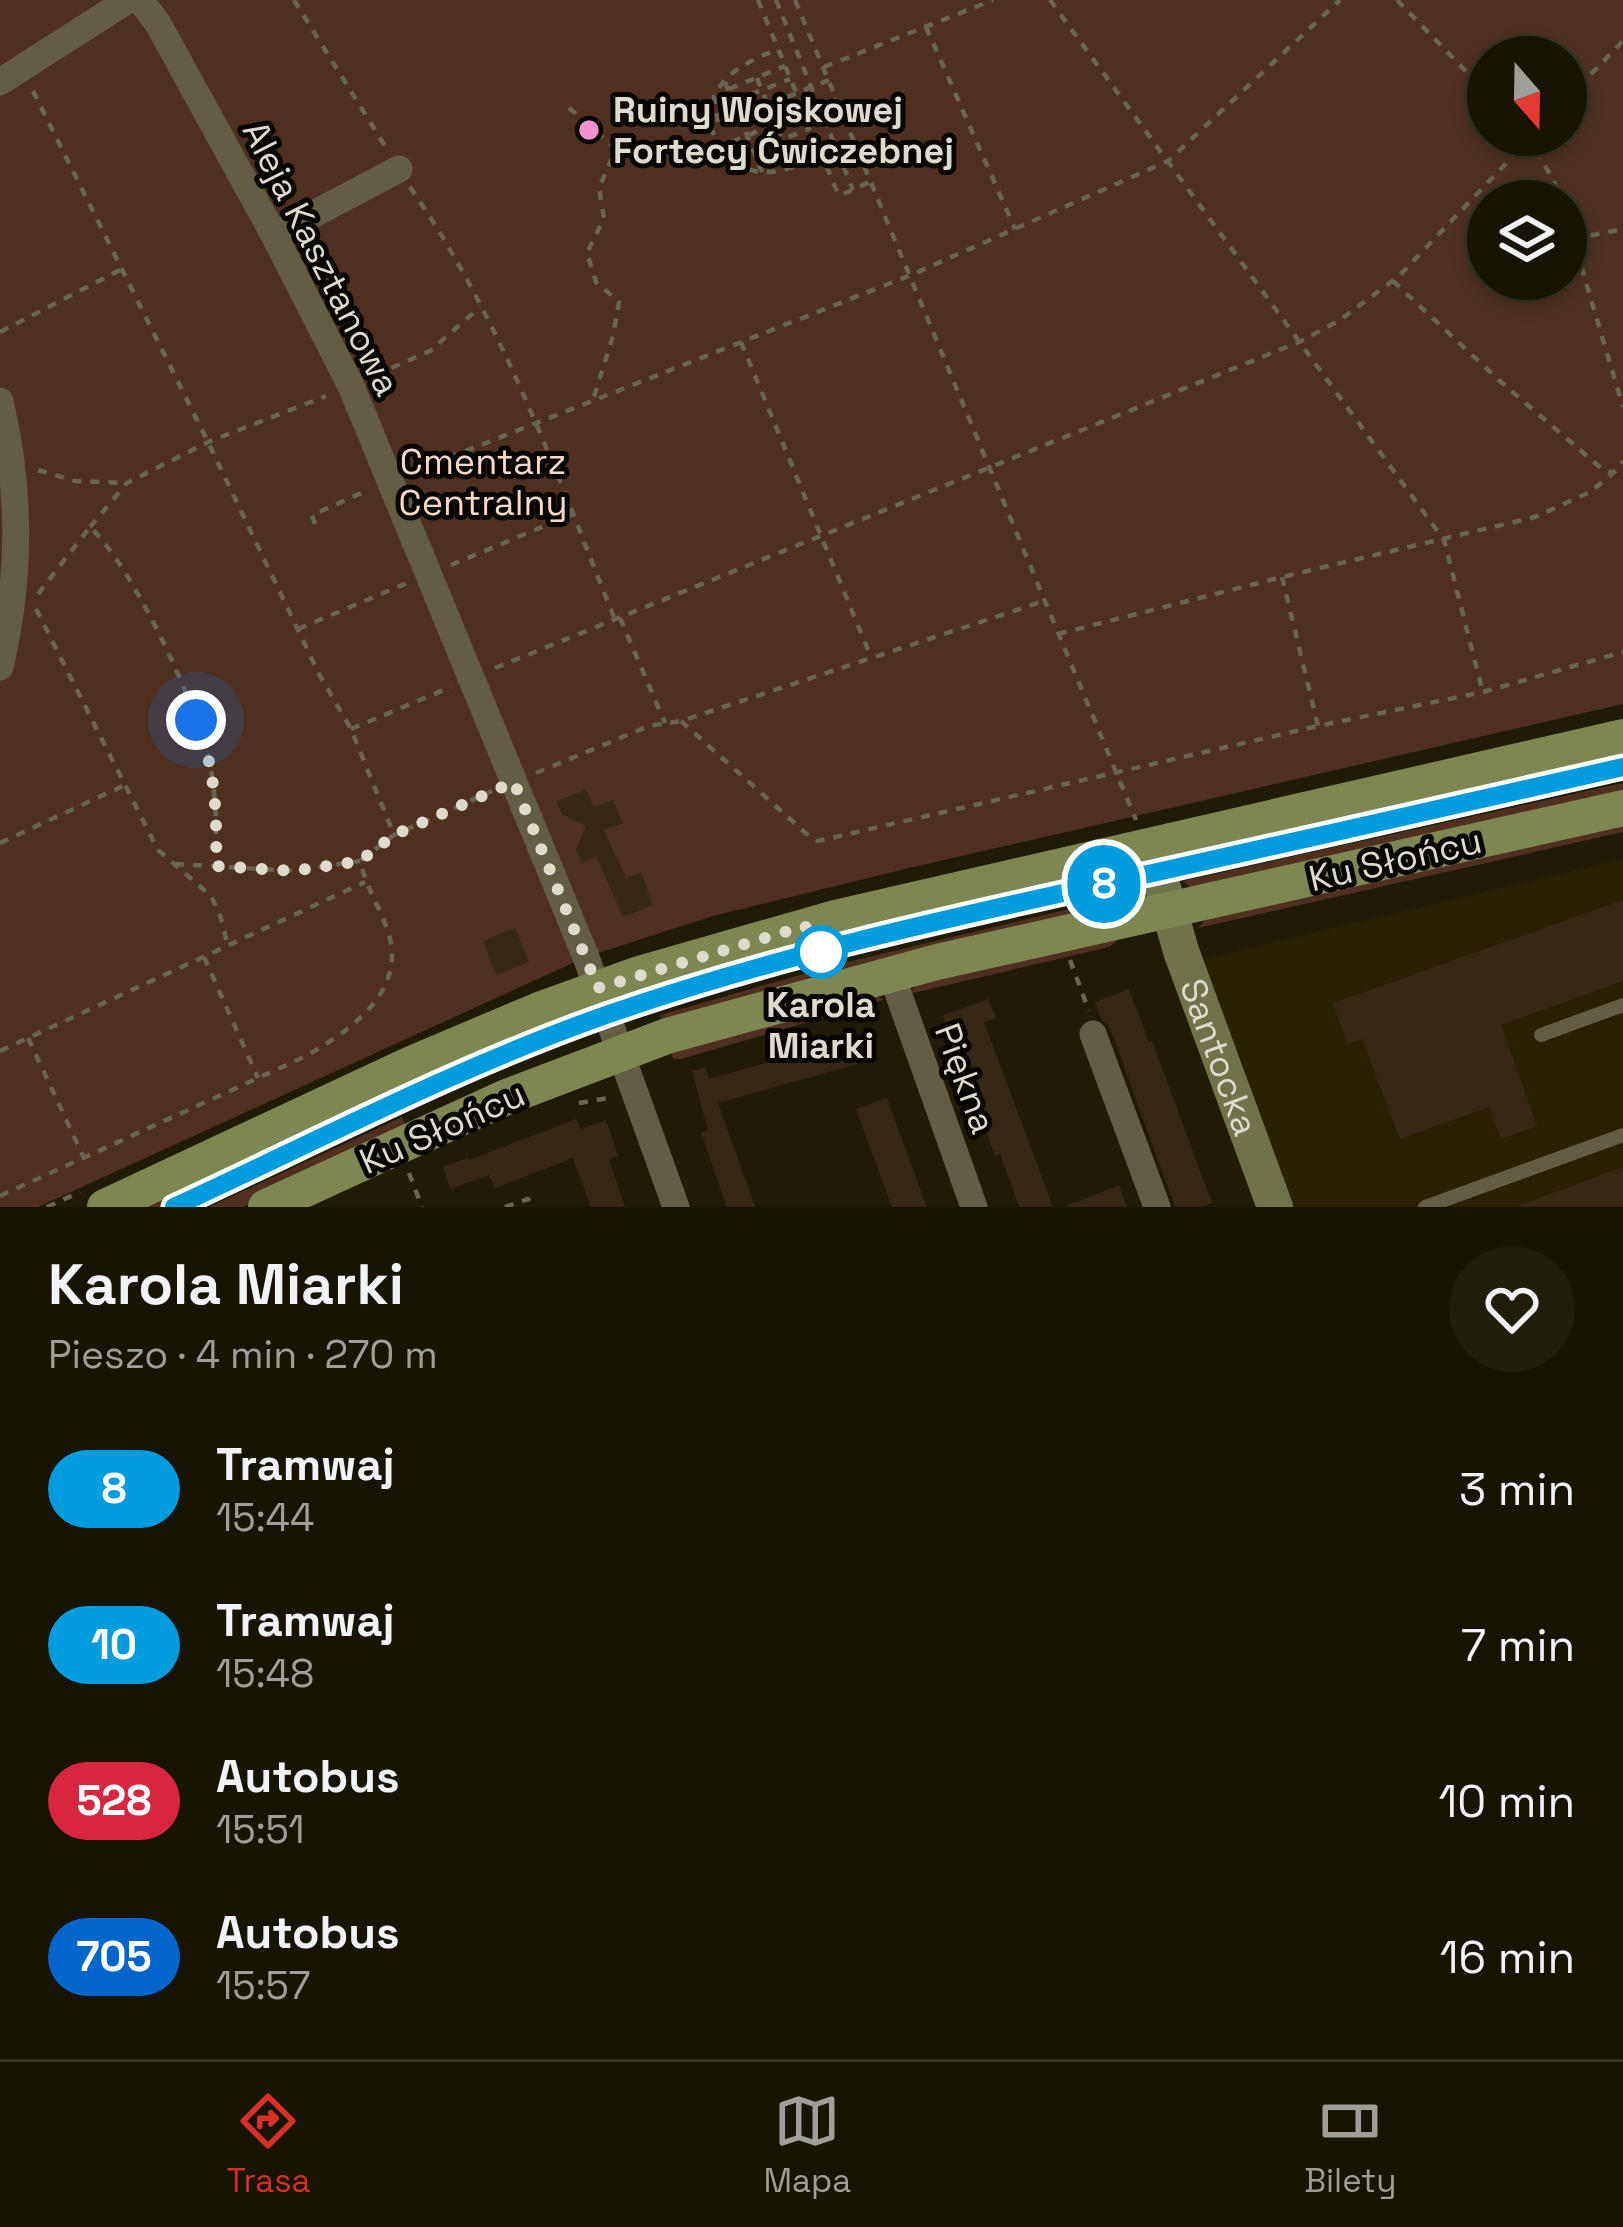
<!DOCTYPE html>
<html lang="pl">
<meta charset="utf-8">
<style>
:root{--surface:#181403;--page:#211d0d;--text:#f1f3f6;--muted:#9f9e9a;--line:#363325;--accent:#d93025}
body{margin:0;font-family:"Space Grotesk",sans-serif;background:var(--page);color:var(--text);height:100vh;display:flex;flex-direction:column;font-size:45px;white-space:nowrap}
*{box-sizing:border-box;margin:0}
p{font-size:39px;color:var(--muted)}
.icon{flex:none;width:66px;height:66px;fill:none;stroke:currentColor;stroke-width:2;stroke-linecap:round;stroke-linejoin:round}
.map{position:relative;height:1207px;overflow:hidden}
.drawer{display:flex;flex-direction:column;background:var(--surface);flex:1}
.drawer>*{flex:none}
.badge{padding:0 24px;border-radius:39px;font-size:42px;line-height:78px}
.needle{width:78px;rotate:160deg}
.buttons{position:absolute;left:1467px;top:36px;display:grid;gap:24px}
.buttons a{display:grid;place-items:center;width:120px;height:120px;border-radius:50%;background:var(--surface);box-shadow:0 6px 18px #0003,0 0 0 3px var(--line);font-size:60px}
.you{position:absolute;width:60px;height:60px;margin:-30px;border:9px solid #fff;border-radius:50%;background:#1a73e8;box-shadow:0 0 0 18px #1a73e833}
.map>.badge{position:absolute;translate:-50% -50%;box-shadow:0 0 0 6px #fff}
.round{display:grid;place-items:center;flex:none;width:126px;height:126px;border-radius:63px;background:var(--page)}
.headline{display:flex;align-items:center;justify-content:space-between;height:204px;padding:0 48px}
h1{font-size:57px;font-weight:700;line-height:90px}
ul{padding:0;list-style:none}
li{display:flex;align-items:center;gap:36px;height:156px;padding:0 48px}
li div{flex:1}
li b{display:block;font-size:45px}
li em{font-style:normal}
li .badge{min-width:132px;font-weight:700;text-align:center}
.menu{display:flex;justify-content:space-around;align-items:center;height:168px;border-top:3px solid var(--line);background:var(--surface);font-size:33px;color:var(--muted)}
.menu a{display:grid;justify-items:center;gap:6px}
.menu .current{color:var(--accent)}
.map>svg:first-child{display:block}
.built{fill:#282202}
.green{fill:#4f301e;fill-rule:evenodd}
.building{fill:#372814}
.lines{fill:none;stroke-linecap:round;stroke-linejoin:round}
.path{stroke:#6a6552;stroke-width:4.5;stroke-dasharray:9 9;stroke-linecap:butt}
.lane{stroke:#625d43;stroke-width:14}
.street{stroke:#625d43;stroke-width:27}
.secondary{stroke:#70724a;stroke-width:36}
.primary{stroke:#7e8652;stroke-width:36}
.tram{stroke:#878371;stroke-width:3}
.line-casing{stroke:#fff;stroke-width:27}
.line{stroke:#009cdd;stroke-width:18}
.walk{stroke:#dedbcd;stroke-width:12;stroke-dasharray:0 21.6}
.poi-dot{fill:#f491d3;stroke:#080601;stroke-width:4.5}
.stop-dot{fill:#fff;stroke:#009cdd;stroke-width:6}
.labels{text-anchor:middle;stroke-width:10;stroke-linejoin:round;paint-order:stroke}
.poi-label{font-size:36px;font-weight:bold;fill:#dedbcd;stroke:#080601;text-anchor:start}
.street-label{font-size:36px;fill:#dedbcd;stroke:#080601}
.park-label{font-size:36px;fill:#fad8c6;stroke:#080601}
.stop-label{font-size:36px;font-weight:bold;fill:#dedbcd;stroke:#080601}
</style>
<div class="map">
<svg width="1623" height="1207" viewBox="0 0 1623 1207">
<rect width="100%" height="100%" fill="#201b04"/>
<!-- built -->
<polygon class="built" points="1623,859 1623,1207 1293,1207 1204,959"/>
<!-- green -->
<g class="green">
<path d="M0,0H1623V704L905,869L713,916L586,957L38,1207H0ZM1488,57H1566V135H1488ZM1488,201H1566V279H1488Z"/>
<polygon points="1623,750 1623,763 1181,864 1185,854"/>
<polygon points="1623,783 1623,797 1193,889 1183,881"/>
<polygon points="1623,819 1623,832 1198,928 1209,916"/>
<polygon points="1099,868 1102,879 830,945 827,933"/>
<polygon points="1107,900 1110,913 664,1027 660,1015 835,965"/>
<polygon points="1115,933 1116,942 1109,947 909,994 922,979"/>
<polygon points="876,995 884,1000 681,1059 673,1059 670,1048"/>
<polygon points="533,1026 538,1038 411,1090 160,1207 133,1207"/>
<polygon points="402,1117 408,1130 243,1207 209,1207"/>
</g>
<!-- building -->
<g class="building">
<polygon points="586,789 594,807 613,800 623,823 604,830 626,878 641,872 653,905 623,917 596,856 582,863 576,849 585,828 584,825 562,814 556,802"/>
<polygon points="1623,900 1623,981 1501,1025 1537,1126 1501,1139 1489,1107 1400,1139 1362,1039 1348,1044 1333,1003"/>
<polygon points="515,928 529,962 496,975 483,941"/>
<polygon points="1129,989 1149,1042 1152,1041 1212,1203 1201,1207 1175,1207 1110,1028 1101,1018 1095,1002"/>
<polygon points="988,999 996,1018 984,1022 1053,1207 1019,1207 1000,1154 995,1156 943,1015"/>
<polygon points="850,1039 857,1064 718,1103 755,1207 727,1207 701,1133 708,1130 692,1071 705,1067 709,1079"/>
<polygon points="887,1098 917,1181 927,1207 892,1207 856,1109"/>
<polygon points="576,1119 581,1129 606,1120 618,1156 609,1159 625,1207 591,1207 573,1158 495,1188 489,1175 450,1189 443,1167 468,1158 469,1160"/>
<polygon points="1623,1167 1623,1207 1520,1207 1520,1205"/>
<polygon points="1119,1185 1127,1207 1067,1207 1067,1206"/>
</g>
<g class="lines">
<!-- path -->
<g class="path">
<polyline points="294,0 385,146"/>
<polyline points="758,0 838,194 841,195 872,181"/>
<polyline points="776,0 853,190"/>
<polyline points="795,0 1136,820"/>
<polyline points="1050,0 1444,540 1482,689"/>
<polyline points="1397,0 1488,94"/>
<polyline points="926,27 1015,229"/>
<polyline points="824,67 993,0"/>
<polyline points="757,78 787,152"/>
<polyline points="829,80 711,128 719,147 837,99"/>
<polyline points="725,82 762,172"/>
<polyline points="729,89 785,66"/>
<polyline points="33,91 208,442 320,676 351,729 394,835"/>
<polyline points="1566,100 1623,41"/>
<polyline points="734,101 790,79"/>
<polyline points="569,108 616,149 599,188 604,218 587,253 596,282 619,302 613,336 593,400"/>
<path d="M718,122L714,96C727,70 752,60 778,49"/>
<polyline points="1526,135 1553,179 1562,201"/>
<path d="M725,144C746,189 786,170 822,156"/>
<polyline points="755,150 811,128"/>
<polyline points="760,163 816,141"/>
<path d="M410,187C501,318 556,472 615,620"/>
<polyline points="1566,215 1623,407"/>
<polyline points="1573,239 1623,229"/>
<polyline points="1393,281 1501,382 1601,468 1613,473"/>
<polyline points="0,332 122,269"/>
<polyline points="741,342 871,657"/>
<polyline points="375,375 430,351 480,307"/>
<polyline points="38,470 75,481 127,483"/>
<polyline points="415,471 911,275 1168,161 1340,0"/>
<polyline points="315,524 312,515 366,491"/>
<polyline points="90,527 127,483 208,442 326,396"/>
<polyline points="451,565 573,514"/>
<polyline points="1282,577 1318,726"/>
<path d="M38,594L90,527C133,567 198,706 210,765C217,799 216,832 216,866"/>
<polyline points="36,609 158,850 211,896 220,915 228,946"/>
<polyline points="620,618 665,723"/>
<polyline points="298,629 407,583"/>
<polyline points="1058,634 1282,577 1535,517 1590,492 1618,469 1623,461"/>
<polyline points="495,668 1299,342 1340,320 1399,276 1533,135"/>
<polyline points="681,721 809,836 818,841 1318,726 1483,692 1623,652"/>
<polyline points="351,729 451,687"/>
<polyline points="536,773 649,726 681,721 1044,601"/>
<polyline points="0,843 125,785"/>
<polyline points="175,864 294,871 360,861"/>
<polyline points="204,957 258,1078"/>
<polyline points="1070,960 1089,1011"/>
<polyline points="28,1038 84,1158"/>
<polyline points="0,1051 365,882"/>
<polyline points="579,1103 609,1098"/>
<polyline points="409,1173 422,1207"/>
<path d="M0,1196L304,1057C348,1032 408,992 388,932C380,908 366,886 360,861L394,835L492,791"/>
<polyline points="47,1207 80,1192"/>
<polyline points="505,1207 528,1199 533,1207"/>
</g>
<!-- lane -->
<g class="lane">
<polyline points="1541,1035 1623,1005"/>
<polyline points="1425,1207 1623,1135"/>
</g>
<!-- street -->
<g class="street">
<polyline points="140,0 157,22 274,235 351,386 586,957 676,1207"/>
<polyline points="0,82 128,0"/>
<polyline points="274,235 399,169"/>
<path d="M0,401C21,490 21,578 0,667"/>
<polyline points="891,973 974,1207"/>
<polyline points="1093,1034 1157,1207"/>
</g>
<!-- secondary -->
<path class="secondary" id="s1" d="M1151,846L1181,951L1275,1207"/>
<!-- primary -->
<g class="primary">
<polyline points="105,1207 411,1064 539,1010 639,974 835,918 1623,737"/>
<polyline points="266,1207 504,1098 667,1036 937,962 1623,808"/>
</g>
<!-- tram -->
<path class="tram" d="M174,1207C317,1141 458,1067 606,1015C769,958 940,921 1108,883C1280,844 1451,806 1623,767"/>
</g>
<g class="lines">
<!-- line casing -->
<g class="line-casing">
<path id="line" d="M174,1207C317,1141 458,1067 606,1015C769,958 940,920 1108,883C1280,845 1451,806 1623,767"/>
</g>
<!-- line -->
<use href="#line" class="line"/>
<!-- walk -->
<path class="walk" d="M196,720C216,768 217,816 216,866L294,871L360,861L394,835L514,782L598,988L805,926L821,952"/>
</g>
<!-- markers -->
<circle class="poi-dot" cx="589" cy="130" r="12"/>
<circle class="stop-dot" cx="821" cy="952" r="24"/>
<g class="labels">
<!-- poi labels -->
<g class="poi-label">
<text x="613" y="122">Ruiny Wojskowej<tspan x="613" dy="41">Fortecy Ćwiczebnej</tspan></text>
</g>
<!-- street labels -->
<g class="street-label">
<text transform="translate(322 258) rotate(63)" y="13">Aleja Kasztanowa</text>
<text transform="translate(1395 859) rotate(-13)" y="13">Ku Słońcu</text>
<text dy="13" stroke="none"><textPath href="#s1" startOffset="222">Santocka</textPath></text>
<text transform="translate(966 1078) rotate(70)" y="13">Piękna</text>
<text transform="translate(442 1127) rotate(-24)" y="13">Ku Słońcu</text>
</g>
<!-- park labels -->
<g class="park-label">
<text x="483" y="474">Cmentarz<tspan x="483" dy="41">Centralny</tspan></text>
</g>
<!-- stop labels -->
<g class="stop-label">
<text x="821" y="1017">Karola<tspan x="821" dy="41">Miarki</tspan></text>
</g>
</g>
</svg>
<div class="buttons">
<a><svg class="needle" viewBox="-14 -14 28 28"><path d="M0-13l5 13h-10z" fill="#e53935"/><path d="M0 13l5-13h-10z" fill="#9f9e9a"/></svg></a>
<a><svg class="icon" aria-label="layers" viewBox="0 0 24 24"><path d="M12 4l9 5-9 5-9-5zM3 14l9 5 9-5"/></svg></a>
</div>
<div class="you" style="left:196px;top:720px"></div>
<b class="badge" style="left:1104px;top:884px;background:#009cdd;color:#fff">8</b>
</div>
<section class="drawer">
<div class="headline"><div><h1>Karola Miarki</h1><p>Pieszo · 4 min · 270 m</p></div><a class="round"><svg class="icon" aria-label="heart" viewBox="0 0 24 24"><path d="M12 20l-8-8c-3-5 5-10 8-4 3-6 11-1 8 4z"/></svg></a></div>
<ul>
<li><span class="badge" style="background:#009cdd;color:#fff">8</span><div><b>Tramwaj</b><p>15:44</p></div><em>3 min</em></li>
<li><span class="badge" style="background:#009cdd;color:#fff">10</span><div><b>Tramwaj</b><p>15:48</p></div><em>7 min</em></li>
<li><span class="badge" style="background:#d7263d;color:#fff">528</span><div><b>Autobus</b><p>15:51</p></div><em>10 min</em></li>
<li><span class="badge" style="background:#06c;color:#fff">705</span><div><b>Autobus</b><p>15:57</p></div><em>16 min</em></li>
</ul>
</section>
<nav class="menu">
<a class="current"><svg class="icon" aria-label="directions" viewBox="0 0 24 24"><path d="M12 3l9 9-9 9-9-9zM9 14v-3h6M13 9l2 2-2 2"/></svg>Trasa</a>
<a><svg class="icon" aria-label="map" viewBox="0 0 24 24"><path d="M3 6l6-2 6 2 6-2v14l-6 2-6-2-6 2zM9 4v14M15 6v14"/></svg>Mapa</a>
<a><svg class="icon" aria-label="tickets" viewBox="0 0 24 24"><path d="M3 7h18v10H3zM15 7v10"/></svg>Bilety</a>
</nav>
